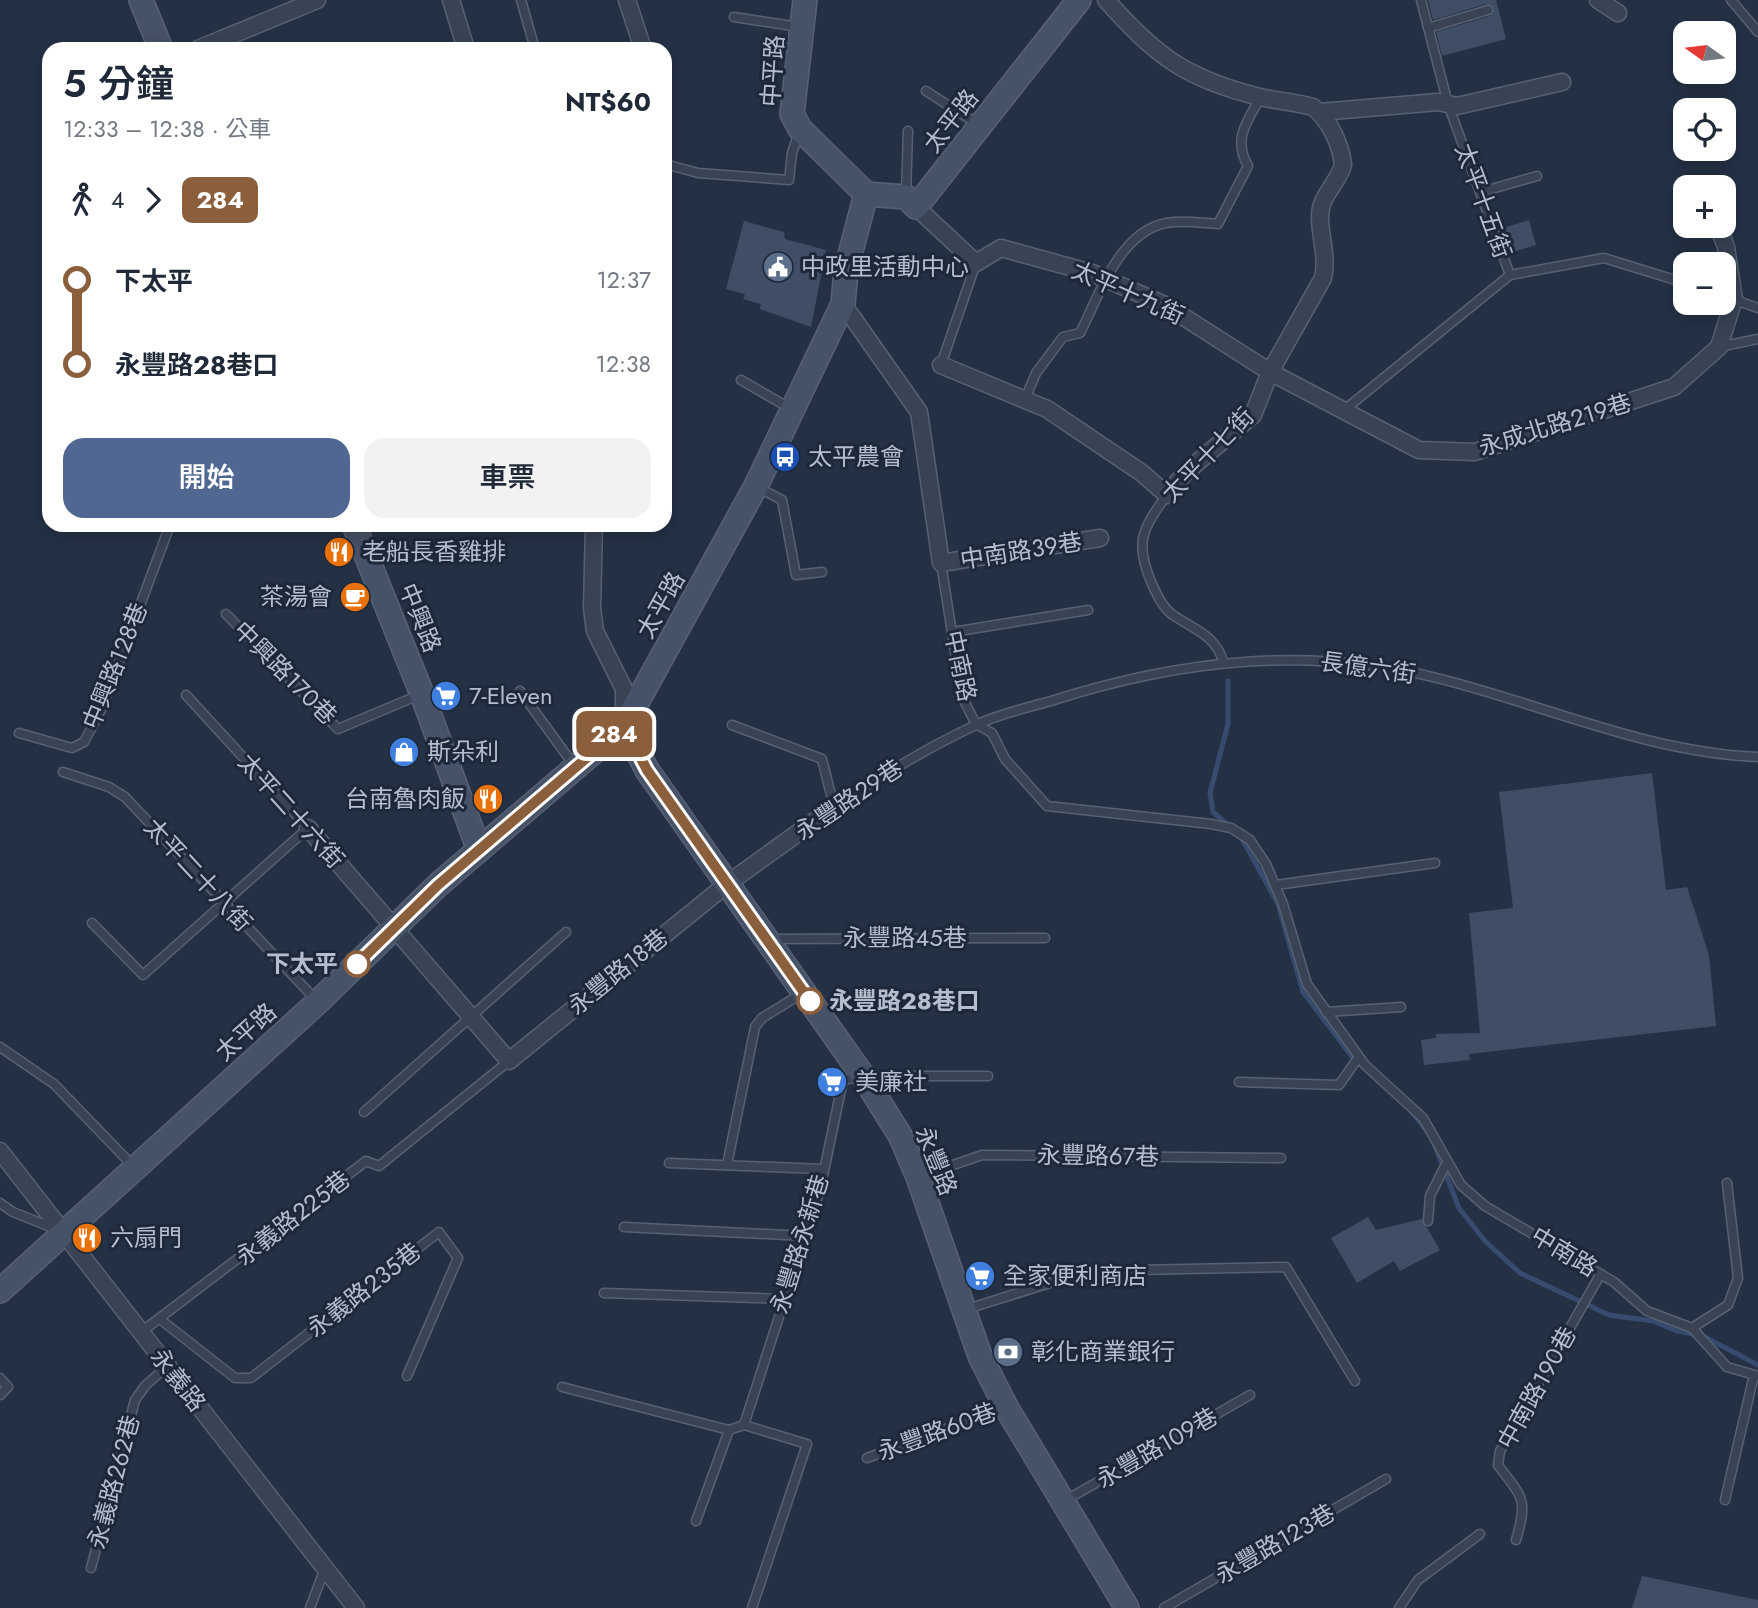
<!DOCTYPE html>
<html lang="zh-TW">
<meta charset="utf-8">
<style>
:root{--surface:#fff;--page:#f2f2f3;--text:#1f2937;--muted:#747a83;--accent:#4f6791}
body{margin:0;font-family:Jost,"Noto Sans TC",sans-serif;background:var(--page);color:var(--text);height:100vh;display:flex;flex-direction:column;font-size:26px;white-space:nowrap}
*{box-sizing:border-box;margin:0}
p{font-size:23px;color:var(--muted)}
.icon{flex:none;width:38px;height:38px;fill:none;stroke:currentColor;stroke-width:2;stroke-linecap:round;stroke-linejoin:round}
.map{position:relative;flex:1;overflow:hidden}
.panel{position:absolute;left:42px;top:42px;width:630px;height:490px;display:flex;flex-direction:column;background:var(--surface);border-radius:21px;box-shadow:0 4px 18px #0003}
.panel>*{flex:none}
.badge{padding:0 14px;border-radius:10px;font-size:24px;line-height:46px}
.needle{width:46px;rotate:284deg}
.buttons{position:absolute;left:1673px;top:21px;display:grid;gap:14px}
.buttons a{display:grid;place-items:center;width:63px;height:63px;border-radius:14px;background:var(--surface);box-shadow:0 4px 18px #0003;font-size:35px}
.map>.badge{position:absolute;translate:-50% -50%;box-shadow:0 0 0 4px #fff}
.legs{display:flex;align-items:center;gap:10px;height:77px;padding:0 21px;font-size:23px}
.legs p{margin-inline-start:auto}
.headline{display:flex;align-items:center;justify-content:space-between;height:119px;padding:0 21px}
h1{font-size:38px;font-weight:600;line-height:52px}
.button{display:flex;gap:14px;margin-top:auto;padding:14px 21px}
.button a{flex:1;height:80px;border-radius:21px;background:var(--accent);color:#fff;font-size:28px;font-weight:600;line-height:80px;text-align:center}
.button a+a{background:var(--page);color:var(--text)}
ul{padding:0 21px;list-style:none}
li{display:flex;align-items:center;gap:24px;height:84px;font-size:26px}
li i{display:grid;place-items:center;width:10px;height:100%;margin:0 9px;background:currentColor}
li i::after{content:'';width:18px;height:18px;margin:-9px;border:5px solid;border-radius:50%;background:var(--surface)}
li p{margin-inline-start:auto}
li:first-child i{background:linear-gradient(#0000 50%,currentColor 0)}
li:last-child i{background:linear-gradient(currentColor 50%,#0000 0)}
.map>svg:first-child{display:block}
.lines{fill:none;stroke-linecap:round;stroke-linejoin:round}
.stream{stroke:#364b6e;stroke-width:5}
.building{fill:#404e65}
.lane-casing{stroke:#576172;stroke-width:11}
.street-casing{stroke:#576172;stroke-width:19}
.secondary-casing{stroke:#576172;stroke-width:26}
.lane{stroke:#394354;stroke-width:8}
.street{stroke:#394354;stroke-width:16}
.secondary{stroke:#465268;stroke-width:23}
.line-1-casing{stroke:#fff;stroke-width:16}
.line-1{stroke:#8b5e3c;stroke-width:10}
.stop-1-dot{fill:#fff;stroke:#8b5e3c;stroke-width:3.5}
.labels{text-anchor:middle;stroke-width:6;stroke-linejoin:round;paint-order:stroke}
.street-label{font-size:24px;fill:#b6bece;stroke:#1d283a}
.poi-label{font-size:24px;fill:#b6bece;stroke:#1d283a;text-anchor:start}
.stop-label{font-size:24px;font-weight:bold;fill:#b6bece;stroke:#1d283a;text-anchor:end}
</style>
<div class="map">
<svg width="1758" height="1608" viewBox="0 0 1758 1608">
<rect width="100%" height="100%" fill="#243145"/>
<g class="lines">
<!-- stream -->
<g class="stream">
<polyline points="1228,681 1228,724 1210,793 1213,812 1229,826"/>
<polyline points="1241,837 1278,904 1303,992 1356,1062"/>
<polyline points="1410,1110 1426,1130"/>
<polyline points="1433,1141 1459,1208 1486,1242 1520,1273 1609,1315 1653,1321 1677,1331 1703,1336 1758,1365"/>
</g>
</g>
<!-- building -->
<g class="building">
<polygon points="1428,0 1496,0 1506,39 1442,56 1436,32 1490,16 1494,9 1486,4 1433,20"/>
<polygon points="1529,220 1536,245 1509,253 1500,229"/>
<polygon points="744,221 784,232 785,239 826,250 811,327 760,309 761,304 743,299 745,294 726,289"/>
<polygon points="1652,773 1666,890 1687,887 1709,955 1716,1026 1469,1054 1470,1060 1424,1065 1421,1040 1436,1038 1436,1034 1480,1033 1469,913 1513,908 1499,792"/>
<polygon points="1368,1217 1376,1230 1422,1219 1440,1250 1400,1271 1394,1261 1357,1283 1331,1238"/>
<polygon points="1642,1576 1758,1600 1758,1608 1632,1608"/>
</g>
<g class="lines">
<!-- lane casing -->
<g class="lane-casing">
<g id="lane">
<polyline points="521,0 535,49"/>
<polyline points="1731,0 1758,32"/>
<polyline points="734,17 799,27"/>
<polyline points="1428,28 1488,10"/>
<polyline points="926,91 977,124"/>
<polyline points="665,164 698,173 789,180 792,153 799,132"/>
<polyline points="1481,192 1537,176"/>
<polyline points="906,194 908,131"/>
<polyline points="1510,275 1604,258 1685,283"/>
<polyline points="1724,296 1758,308"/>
<polyline points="1719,347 1758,339"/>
<polyline points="941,365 976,263"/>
<polyline points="741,380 791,409"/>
<path d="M1025,399L1036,373L1063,337L1080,333C1100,294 1121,225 1174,222C1188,221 1203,223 1218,224L1248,166C1233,139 1246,123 1260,98"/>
<polyline points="1343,411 1510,275 1448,104 1421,0"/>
<polyline points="759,488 782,500 796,575 822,572"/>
<path d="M1167,495C1142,529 1134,543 1152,584C1157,595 1163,608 1173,615C1195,630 1215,635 1223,661"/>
<polyline points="941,563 962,697 976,724 992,733 1005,759 1047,806 1211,824 1231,828 1250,840 1266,864 1283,904 1307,984 1365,1065 1423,1118 1461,1185 1485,1206 1614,1282 1647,1311 1692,1328 1727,1367 1758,1376"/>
<polyline points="226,614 338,729 419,695"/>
<polyline points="953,632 1088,610"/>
<polyline points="520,691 573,764"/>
<path d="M732,725L822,759L834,807C880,777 926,748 976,725C999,714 1026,708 1051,701C1179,660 1309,645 1441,679C1547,706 1646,752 1758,757"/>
<polyline points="19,733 72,748 84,742 101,710 170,525"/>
<polyline points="63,772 109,787 125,797 316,1000"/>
<polyline points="1276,885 1435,863"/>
<polyline points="92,923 143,975 308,828 186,695"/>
<polyline points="771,939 1045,938"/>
<polyline points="1326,1012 1401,1007"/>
<polyline points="0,1047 54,1084 133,1166"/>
<polyline points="1239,1082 1339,1085 1358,1058"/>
<polyline points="364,1112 566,932"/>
<polyline points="669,1163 823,1169"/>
<polyline points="727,1165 755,1027 762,1018 801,994"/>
<polyline points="921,1176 982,1155 1281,1158"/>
<polyline points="0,1203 13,1212 58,1230"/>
<polyline points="1428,1221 1430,1196 1447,1162"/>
<polyline points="624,1227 805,1236"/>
<polyline points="604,1293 784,1299"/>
<polyline points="967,1309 1088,1271 1286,1267 1355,1381"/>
<polyline points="161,1320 235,1378 251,1378 439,1232 458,1258 407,1376"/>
<polyline points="1692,1328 1728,1305 1738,1278 1727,1183"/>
<polyline points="140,1333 366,1161 379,1166 509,1061"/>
<polyline points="0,1378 8,1387 0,1395"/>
<polyline points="562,1387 729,1430"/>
<polyline points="744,1425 820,1190 843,1080 863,1076 988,1076"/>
<polyline points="867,1458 1005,1407"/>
<polyline points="1066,1500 1250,1395"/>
<polyline points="1725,1500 1754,1375"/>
<polyline points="696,1521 729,1430 744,1425 807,1444 752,1608"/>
<path d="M1516,1540C1528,1498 1523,1499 1498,1465L1500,1451L1600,1275"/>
<polyline points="91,1568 135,1400 145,1386 167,1366"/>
<polyline points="310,1608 325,1568"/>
<polyline points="1164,1608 1386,1479"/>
<polyline points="1399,1608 1418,1580 1480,1534"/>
</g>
</g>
<!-- street casing -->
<g class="street-casing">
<g id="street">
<polyline points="451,0 466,49"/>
<polyline points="627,0 643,49"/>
<polyline points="1598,0 1618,13"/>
<polyline points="198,49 317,0"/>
<polyline points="1320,112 1438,102 1457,106 1562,82"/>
<polyline points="916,207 976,263 1001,248 1092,273 1165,305 1270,372 1419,450 1475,452 1674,387 1719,347 1734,299 1726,247 1718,226"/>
<polyline points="843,304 919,412 941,563 1100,538"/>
<path d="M941,365L1047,409L1142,473L1167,495L1185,473L1253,415L1270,372L1323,278C1328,257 1320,238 1320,216C1320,196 1338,183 1343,165C1341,145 1329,119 1313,107C1296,102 1277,101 1260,97C1186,79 1156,56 1106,0"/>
<polyline points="594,525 592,608 595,631 624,689 624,722"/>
<polyline points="308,828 509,1061 727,884 834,807"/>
<polyline points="0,1151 356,1608"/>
</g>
</g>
<!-- secondary casing -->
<g class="secondary-casing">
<g id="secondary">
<polyline points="141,0 161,49"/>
<polyline points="805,0 792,114 800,129 866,194"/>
<polyline points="866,194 906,197 916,207 1079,0"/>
<polyline points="354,525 422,694 479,850"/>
<polyline points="624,726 647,770 863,1076 901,1137 918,1177 980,1356 1006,1407 1127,1608"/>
<polyline points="0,1291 318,1002 438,885 624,726 756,486 843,304 846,270 866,194"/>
</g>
</g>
<!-- lane -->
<use href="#lane" class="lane"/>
<!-- street -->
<use href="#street" class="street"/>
<!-- secondary -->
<use href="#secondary" class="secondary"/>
</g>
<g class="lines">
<!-- line-1 casing -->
<g class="line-1-casing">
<polyline id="line-1" points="357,964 438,885 624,726 647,770 810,1001"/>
</g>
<!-- line-1 -->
<use href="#line-1" class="line-1"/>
</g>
<!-- icons -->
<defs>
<g id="civic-disc" transform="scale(1.575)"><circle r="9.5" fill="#5c6f8a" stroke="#1d283a"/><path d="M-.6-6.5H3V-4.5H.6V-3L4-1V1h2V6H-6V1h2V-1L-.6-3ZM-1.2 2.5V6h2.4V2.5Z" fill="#fff"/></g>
<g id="bus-disc" transform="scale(1.575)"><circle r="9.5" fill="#1a4fb4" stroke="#1d283a"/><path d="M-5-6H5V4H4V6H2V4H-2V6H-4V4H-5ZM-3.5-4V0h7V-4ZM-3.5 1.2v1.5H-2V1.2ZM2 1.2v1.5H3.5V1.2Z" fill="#fff"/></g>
<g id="restaurant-disc" transform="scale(1.575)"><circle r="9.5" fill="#e8710a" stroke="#1d283a"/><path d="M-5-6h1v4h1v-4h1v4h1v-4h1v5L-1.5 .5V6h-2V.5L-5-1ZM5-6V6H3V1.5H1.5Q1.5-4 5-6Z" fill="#fff"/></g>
<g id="cafe-disc" transform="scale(1.575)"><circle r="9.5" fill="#e8710a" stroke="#1d283a"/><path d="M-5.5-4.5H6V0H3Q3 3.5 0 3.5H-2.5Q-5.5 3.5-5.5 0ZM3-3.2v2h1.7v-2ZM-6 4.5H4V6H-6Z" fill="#fff"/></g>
<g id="supermarket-disc" transform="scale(1.575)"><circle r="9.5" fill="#3f7fe0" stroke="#1d283a"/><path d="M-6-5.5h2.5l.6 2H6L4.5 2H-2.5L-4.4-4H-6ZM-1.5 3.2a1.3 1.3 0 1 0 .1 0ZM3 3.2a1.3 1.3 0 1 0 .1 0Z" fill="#fff"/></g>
<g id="shop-disc" transform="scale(1.575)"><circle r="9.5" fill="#3f7fe0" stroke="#1d283a"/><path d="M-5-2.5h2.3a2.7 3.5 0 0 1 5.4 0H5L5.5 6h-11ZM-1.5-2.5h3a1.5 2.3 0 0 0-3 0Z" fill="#fff"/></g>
<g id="bank-disc" transform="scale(1.575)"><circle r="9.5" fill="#5c6f8a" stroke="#1d283a"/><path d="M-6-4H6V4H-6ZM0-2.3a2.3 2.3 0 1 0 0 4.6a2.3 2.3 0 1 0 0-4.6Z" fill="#fff"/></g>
</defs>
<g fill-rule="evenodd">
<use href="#civic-disc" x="778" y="267"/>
<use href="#bus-disc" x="785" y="457"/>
<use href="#restaurant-disc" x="339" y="552"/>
<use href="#cafe-disc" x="355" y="597"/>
<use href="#supermarket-disc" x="446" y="696"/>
<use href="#shop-disc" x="404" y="752"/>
<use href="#restaurant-disc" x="488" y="799"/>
<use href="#supermarket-disc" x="832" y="1082"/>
<use href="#restaurant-disc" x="87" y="1238"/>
<use href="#supermarket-disc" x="980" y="1276"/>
<use href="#bank-disc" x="1008" y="1352"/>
</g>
<!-- markers -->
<g class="stop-1-dot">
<circle cx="357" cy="964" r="12"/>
<circle cx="810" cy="1001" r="12"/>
</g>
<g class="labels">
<!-- street labels -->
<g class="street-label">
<text transform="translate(773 71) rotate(-86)" y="8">中平路</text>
<text transform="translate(951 121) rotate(-52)" y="8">太平路</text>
<text transform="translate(1483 201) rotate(70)" y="8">太平十五街</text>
<text transform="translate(1128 293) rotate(24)" y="8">太平十九街</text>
<text transform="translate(1555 425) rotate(-17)" y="8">永成北路219巷</text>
<text transform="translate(1208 455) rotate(-46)" y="8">太平十七街</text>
<text transform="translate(1021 551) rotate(-9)" y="8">中南路39巷</text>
<text transform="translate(661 605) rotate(-61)" y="8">太平路</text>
<text transform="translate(420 618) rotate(68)" y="8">中興路</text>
<text transform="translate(115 666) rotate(-68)" y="8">中興路128巷</text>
<text transform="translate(960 666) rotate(78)" y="8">中南路</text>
<text transform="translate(1368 668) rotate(8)" y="8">長億六街</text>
<text transform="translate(285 673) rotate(45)" y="8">中興路170巷</text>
<text transform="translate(849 800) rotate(-34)" y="8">永豐路29巷</text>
<text transform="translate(291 811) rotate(48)" y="8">太平二十六街</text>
<text transform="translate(198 875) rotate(47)" y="8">太平二十八街</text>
<text x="905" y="946">永豐路45巷</text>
<text transform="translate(618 972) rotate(-39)" y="8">永豐路18巷</text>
<text transform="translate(246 1032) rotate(-42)" y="8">太平路</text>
<text transform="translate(1098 1156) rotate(1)" y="8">永豐路67巷</text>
<text transform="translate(936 1161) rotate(68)" y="8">永豐路</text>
<text transform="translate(293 1218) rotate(-38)" y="8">永義路225巷</text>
<text transform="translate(800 1244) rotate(-73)" y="8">永豐路永新巷</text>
<text transform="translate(1564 1252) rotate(31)" y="8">中南路</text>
<text transform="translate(364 1290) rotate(-38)" y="8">永義路235巷</text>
<text transform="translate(178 1380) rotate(52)" y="8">永義路</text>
<text transform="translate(1537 1388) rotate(-61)" y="8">中南路190巷</text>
<text transform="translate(937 1432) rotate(-20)" y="8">永豐路60巷</text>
<text transform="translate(1157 1448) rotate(-30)" y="8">永豐路109巷</text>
<text transform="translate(114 1482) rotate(-75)" y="8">永義路262巷</text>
<text transform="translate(1275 1544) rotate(-30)" y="8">永豐路123巷</text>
</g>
<!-- poi labels -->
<g class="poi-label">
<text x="801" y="275">中政里活動中心</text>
<text x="808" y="465">太平農會</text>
<text x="362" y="560">老船長香雞排</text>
<text x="332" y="605" text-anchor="end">茶湯會</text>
<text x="469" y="704">7-Eleven</text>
<text x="427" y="760">斯朵利</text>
<text x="465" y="807" text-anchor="end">台南魯肉飯</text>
<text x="855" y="1090">美廉社</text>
<text x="110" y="1246">六扇門</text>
<text x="1003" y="1284">全家便利商店</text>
<text x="1031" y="1360">彰化商業銀行</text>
</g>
<!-- stop labels -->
<g class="stop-label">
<text x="338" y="972">下太平</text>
<text x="829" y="1009" text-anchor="start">永豐路28巷口</text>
</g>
</g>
</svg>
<div class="buttons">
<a><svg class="needle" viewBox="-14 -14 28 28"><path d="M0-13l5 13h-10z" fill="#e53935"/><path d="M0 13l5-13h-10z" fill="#747a83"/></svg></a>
<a><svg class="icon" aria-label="locate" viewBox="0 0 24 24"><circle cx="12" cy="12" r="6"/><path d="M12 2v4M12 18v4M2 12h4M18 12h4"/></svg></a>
<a>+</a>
<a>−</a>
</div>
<b class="badge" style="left:614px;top:734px;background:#8b5e3c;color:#fff">284</b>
<section class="panel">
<div class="headline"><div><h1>5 分鐘</h1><p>12:33 – 12:38 · 公車</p></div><b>NT$60</b></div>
<div class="legs"><svg class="icon" aria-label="walk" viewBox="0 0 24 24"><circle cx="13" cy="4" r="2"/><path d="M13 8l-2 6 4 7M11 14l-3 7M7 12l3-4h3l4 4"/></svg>4<svg class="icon" aria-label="forward" viewBox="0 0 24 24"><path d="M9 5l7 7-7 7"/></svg><b class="badge" style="background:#8b5e3c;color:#fff">284</b></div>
<ul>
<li><i style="color:#8b5e3c"></i><b>下太平</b><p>12:37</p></li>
<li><i style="color:#8b5e3c"></i><b>永豐路28巷口</b><p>12:38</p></li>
</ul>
<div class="button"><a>開始</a><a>車票</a></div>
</section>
</div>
